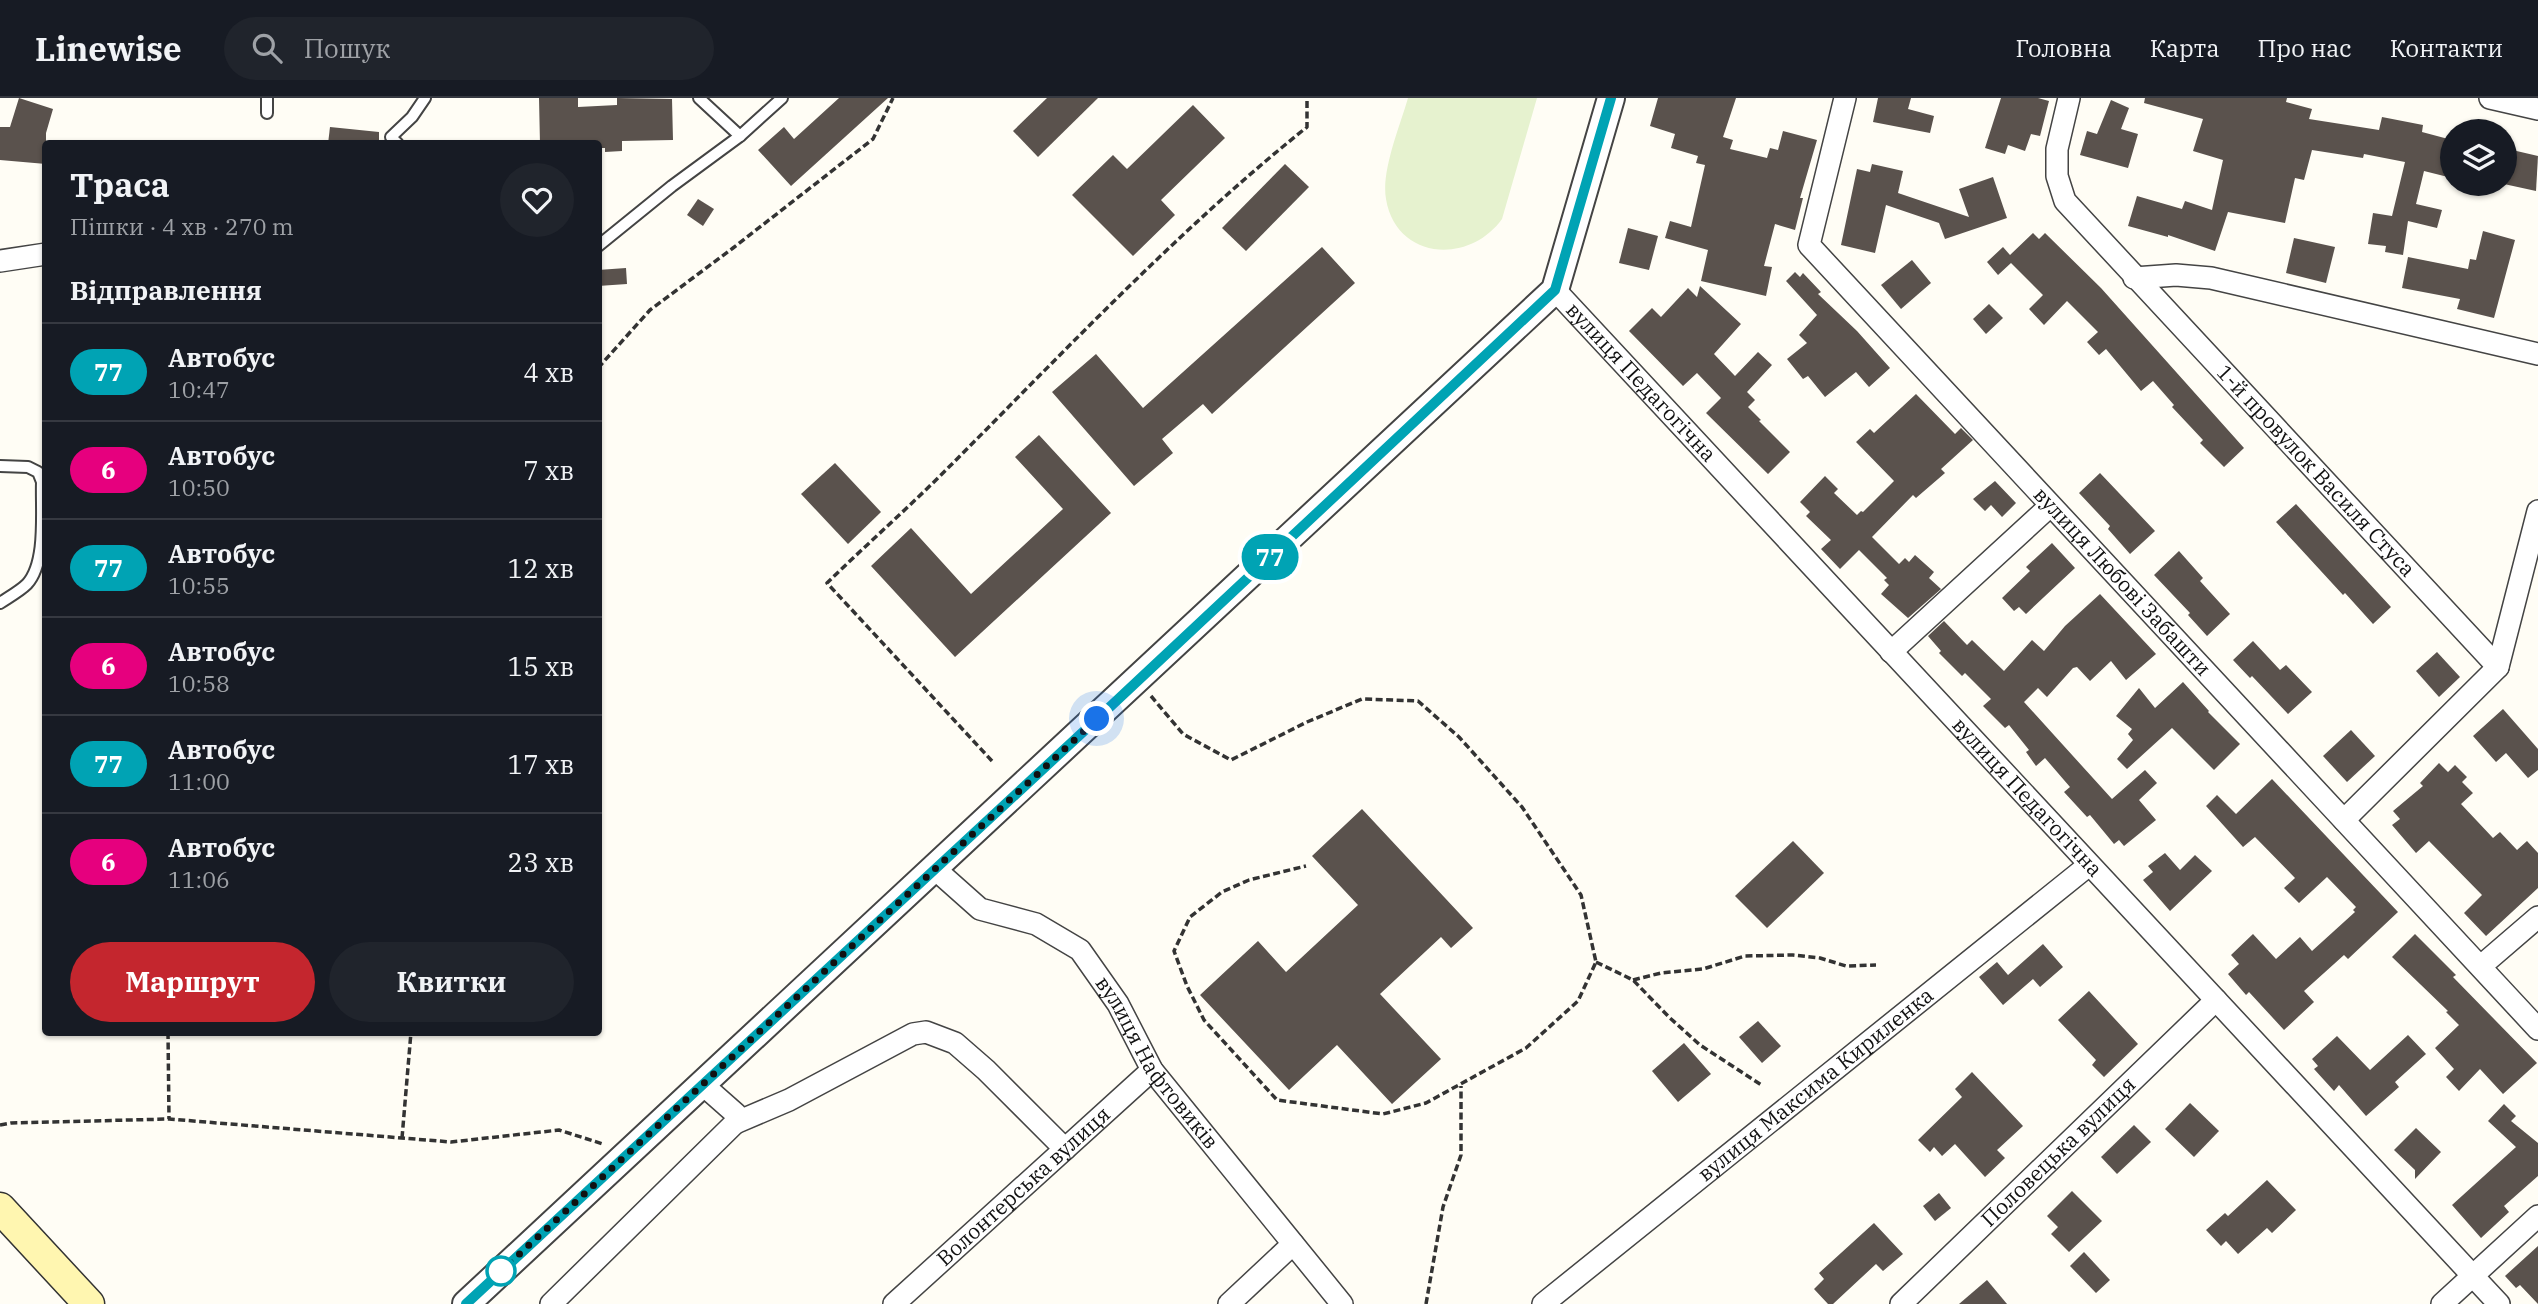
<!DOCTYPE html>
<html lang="uk">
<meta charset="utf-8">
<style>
:root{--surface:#171b24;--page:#20242c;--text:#f1f3f6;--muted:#9ea1a6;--line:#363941;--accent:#c4262e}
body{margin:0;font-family:"IBM Plex Serif",serif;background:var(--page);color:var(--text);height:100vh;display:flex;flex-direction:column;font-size:26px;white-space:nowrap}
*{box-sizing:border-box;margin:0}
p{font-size:23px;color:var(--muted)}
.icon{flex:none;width:38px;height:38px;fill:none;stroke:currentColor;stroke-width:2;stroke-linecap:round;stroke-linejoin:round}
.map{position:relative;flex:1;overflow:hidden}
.sheet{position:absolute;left:42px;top:42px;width:560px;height:896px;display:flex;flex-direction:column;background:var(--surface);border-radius:7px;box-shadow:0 2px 5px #0004}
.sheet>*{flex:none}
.badge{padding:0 14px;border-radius:23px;font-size:24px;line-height:46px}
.fabs{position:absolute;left:2440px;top:21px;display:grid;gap:14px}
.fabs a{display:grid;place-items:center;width:77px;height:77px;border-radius:50%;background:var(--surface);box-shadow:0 2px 5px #0004;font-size:35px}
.you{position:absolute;width:35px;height:35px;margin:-18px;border:5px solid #fff;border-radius:50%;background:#1a73e8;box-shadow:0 0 0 10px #1a73e833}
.map>.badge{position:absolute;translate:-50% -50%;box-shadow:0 0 0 4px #fff}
h2{padding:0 28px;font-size:26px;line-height:63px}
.round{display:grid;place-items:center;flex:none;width:74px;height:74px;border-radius:37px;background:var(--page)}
.overview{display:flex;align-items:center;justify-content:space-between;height:119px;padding:0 28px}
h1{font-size:33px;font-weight:700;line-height:52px}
.primary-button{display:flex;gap:14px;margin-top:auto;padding:14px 28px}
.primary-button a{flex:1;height:80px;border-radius:42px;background:var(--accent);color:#fff;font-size:28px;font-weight:700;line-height:80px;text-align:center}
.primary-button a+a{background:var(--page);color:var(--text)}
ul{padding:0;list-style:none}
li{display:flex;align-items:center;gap:21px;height:98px;padding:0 28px;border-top:2px solid var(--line)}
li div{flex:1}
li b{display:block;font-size:26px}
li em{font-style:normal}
li .badge{min-width:77px;font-weight:700;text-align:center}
header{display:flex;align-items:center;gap:42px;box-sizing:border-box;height:98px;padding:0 35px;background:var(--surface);border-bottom:2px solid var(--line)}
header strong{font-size:33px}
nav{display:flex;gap:38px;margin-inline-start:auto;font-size:24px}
.search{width:490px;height:63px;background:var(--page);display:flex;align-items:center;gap:18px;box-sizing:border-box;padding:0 24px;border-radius:38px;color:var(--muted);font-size:26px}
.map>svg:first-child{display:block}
.pitch{fill:#e6f2cf}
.building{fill:#5a524d}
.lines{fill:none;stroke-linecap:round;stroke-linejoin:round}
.service-casing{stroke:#444;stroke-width:14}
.minor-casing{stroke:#444;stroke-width:24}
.tertiary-casing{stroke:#444;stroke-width:30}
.secondary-casing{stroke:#333;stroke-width:33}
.path{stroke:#333;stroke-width:3.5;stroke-dasharray:7 3.5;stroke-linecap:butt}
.service{stroke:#fff;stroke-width:10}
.minor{stroke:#fff;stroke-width:21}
.tertiary{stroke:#fff;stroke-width:26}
.secondary{stroke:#fff6b0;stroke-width:30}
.line-casing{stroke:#fff;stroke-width:16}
.line{stroke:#00a3b4;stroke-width:10}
.walk{stroke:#111;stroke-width:7;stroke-dasharray:0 12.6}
.stop-dot{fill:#fff;stroke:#00a3b4;stroke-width:3.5}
.labels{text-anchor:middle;stroke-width:7;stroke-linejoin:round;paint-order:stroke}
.street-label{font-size:21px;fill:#111;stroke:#fff}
</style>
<header>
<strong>Linewise</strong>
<div class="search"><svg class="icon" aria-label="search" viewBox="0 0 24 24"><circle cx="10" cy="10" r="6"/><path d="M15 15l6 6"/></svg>Пошук</div>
<nav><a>Головна</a><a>Карта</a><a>Про нас</a><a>Контакти</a></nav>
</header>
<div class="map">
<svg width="2538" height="1206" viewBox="0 0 2538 1206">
<rect width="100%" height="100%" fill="#fffdf5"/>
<!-- pitch -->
<path class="pitch" d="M1408,0H1537L1502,121C1469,167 1396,162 1386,101C1381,73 1400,28 1408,0Z"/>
<!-- building -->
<g class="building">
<polygon points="19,0 53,11 46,35 46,66 0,62 0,29 10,29"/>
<polygon points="539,0 578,0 578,9 617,7 617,0 672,1 673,42 622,43 622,53 605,54 605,50 598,50 598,46 540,46"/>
<polygon points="839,0 888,0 791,88 758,52 784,29 794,41"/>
<polygon points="1047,0 1098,0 1038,59 1013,33"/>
<polygon points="1658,0 1736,0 1723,39 1733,42 1730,51 1767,60 1770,50 1778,52 1783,33 1817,42 1800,100 1803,100 1795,132 1775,126 1764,168 1772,169 1766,198 1701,183 1708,152 1665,140 1670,123 1691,129 1705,67 1696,65 1698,58 1671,50 1675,36 1650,28"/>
<polygon points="1878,0 1911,0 1908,11 1934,18 1930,35 1873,24"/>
<polygon points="2001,0 2038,0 2049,3 2040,38 2031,36 2025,53 2008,47 2005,56 1985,50"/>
<polygon points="2145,0 2287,0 2286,4 2312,11 2309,21 2379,32 2382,19 2423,27 2422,34 2452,42 2452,80 2424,73 2416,106 2442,112 2437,130 2408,123 2403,157 2385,154 2386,148 2368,146 2373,115 2392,118 2405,64 2364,56 2363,60 2312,52 2304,82 2295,80 2285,125 2228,114 2215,153 2168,137 2168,139 2128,128 2137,98 2182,111 2185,103 2212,112 2223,62 2193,53 2203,21 2144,5"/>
<polygon points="2111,2 2129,10 2121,31 2138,36 2128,70 2080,57 2087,33 2097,36"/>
<polygon points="1193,7 1225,40 1161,102 1175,117 1133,158 1072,97 1113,57 1127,71"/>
<polygon points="330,29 379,34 379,46 328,46"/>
<polygon points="2508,51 2538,58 2536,93 2504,86 2504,65"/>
<polygon points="1285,66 1309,89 1246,153 1222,130"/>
<polygon points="1872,66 1903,73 1898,95 1969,119 1959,91 1993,79 2007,120 1945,141 1939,125 1886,107 1875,155 1841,147 1857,71 1870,74"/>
<polygon points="698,101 714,111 703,128 687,117"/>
<polygon points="1628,130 1658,138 1649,172 1619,165"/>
<polygon points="2483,133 2515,142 2494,220 2457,211 2460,201 2402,190 2408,159 2468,171 2470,161 2476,162"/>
<polygon points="2033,135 2039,141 2045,135 2101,190 2244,350 2224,369 2200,345 2203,342 2172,309 2174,307 2153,283 2141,293 2106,251 2099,257 2087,244 2098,234 2067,203 2044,227 2029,211 2043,197 2011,165 1998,177 1987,164 2003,149 2010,157"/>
<polygon points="2294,140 2335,149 2326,185 2286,175"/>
<polygon points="1322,149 1355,185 1212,316 1203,306 1162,341 1173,355 1134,388 1052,294 1096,256 1143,310"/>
<polygon points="1912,162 1931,185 1901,211 1881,187"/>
<polygon points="626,170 627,186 598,188 598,172"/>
<polygon points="1795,174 1800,179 1803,175 1821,194 1818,196 1857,233 1890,270 1869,289 1856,274 1825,299 1808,278 1803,281 1787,261 1807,245 1799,237 1817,217 1786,183"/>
<polygon points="1700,188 1741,226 1714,256 1735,278 1758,254 1772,267 1747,294 1755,302 1748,309 1761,322 1759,323 1790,354 1768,376 1706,315 1721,300 1697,275 1683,288 1629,233 1652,210 1661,219 1688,190 1697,199"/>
<polygon points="1989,206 2003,220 1986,236 1973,221"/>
<polygon points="1916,296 1955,336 1961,330 1973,342 1941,371 1945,375 1916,400 1913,397 1872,439 1899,466 1905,460 1909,464 1915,457 1934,474 1929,480 1941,491 1908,520 1881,496 1889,487 1884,482 1887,480 1859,452 1840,471 1821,451 1831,442 1806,418 1810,414 1800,404 1825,378 1838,391 1834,395 1857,417 1861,413 1863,414 1894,383 1856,344 1870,331 1874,335"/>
<polygon points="1039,337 1111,415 955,559 871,468 911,430 971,496 1063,411 1015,359"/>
<polygon points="835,365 881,414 848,446 801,396"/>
<polygon points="2100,375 2155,433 2130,456 2108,431 2110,428 2079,395"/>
<polygon points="1995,383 2016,405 2002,419 1991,407 1985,413 1973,401"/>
<polygon points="2296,406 2391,509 2373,526 2345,495 2343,497 2276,424"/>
<polygon points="2052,445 2075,470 2026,516 2019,509 2014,513 2002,500 2030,473 2026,469"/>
<polygon points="2179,453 2203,480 2200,483 2230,516 2207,538 2188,517 2190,515 2154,477"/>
<polygon points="2100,496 2156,556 2126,582 2111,563 2090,583 2077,569 2073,570 2047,599 2038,590 2024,604 2112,701 2145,672 2157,685 2139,702 2156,722 2124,748 2119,742 2114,746 2090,717 2087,719 2064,694 2070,689 2045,660 2036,668 2026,654 2029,652 2009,627 2005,630 1983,608 1991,601 1965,575 1962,578 1939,555 1941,553 1928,538 1944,523 1967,547 1972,542 2004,573 2032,542 2044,553 2065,528"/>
<polygon points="2253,543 2280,572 2286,567 2312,594 2288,616 2252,578 2250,580 2233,562"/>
<polygon points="2437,554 2460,579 2439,599 2416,573"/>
<polygon points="2183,584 2209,613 2208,614 2240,646 2214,672 2172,630 2127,671 2117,661 2133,642 2128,636 2132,631 2116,618 2139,590 2155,610"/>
<polygon points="2503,611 2538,651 2538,672 2528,680 2506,655 2496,664 2473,638"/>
<polygon points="2351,632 2375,658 2347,684 2323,658"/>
<polygon points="2439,665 2448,674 2455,667 2467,679 2462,684 2473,695 2461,706 2493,740 2500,734 2517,752 2527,743 2538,755 2538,790 2486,838 2464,815 2482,797 2429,743 2416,755 2392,727 2400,721 2393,713 2423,688 2420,685"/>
<polygon points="2272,681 2398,814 2348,861 2344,857 2304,893 2314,904 2284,932 2249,894 2246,897 2228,876 2239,866 2231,857 2253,836 2276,861 2300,839 2312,853 2355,814 2353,812 2356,809 2327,779 2299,805 2284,790 2295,780 2255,739 2243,749 2206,708 2217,697 2236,716"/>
<polygon points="1362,711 1473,830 1451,850 1441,839 1380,896 1441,961 1392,1006 1337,947 1289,992 1200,897 1258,843 1286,874 1358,807 1312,758"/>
<polygon points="1793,743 1824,775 1767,830 1735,798"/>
<polygon points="2165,755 2180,772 2195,757 2212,773 2170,813 2143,782 2153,774 2148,768"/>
<polygon points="2415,836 2456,877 2453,879 2537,965 2503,996 2480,971 2459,993 2446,979 2454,971 2435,950 2459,927 2446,914 2448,913 2392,859"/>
<polygon points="2043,846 2063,869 2040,889 2033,881 2003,907 1979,879 1997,864 2008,877"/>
<polygon points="2089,893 2138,946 2104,979 2092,967 2096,962 2058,922"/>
<polygon points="1758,923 1781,948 1762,965 1739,939"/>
<polygon points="2408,937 2426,956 2395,984 2399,989 2366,1018 2339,987 2334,993 2314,971 2318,968 2312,961 2337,938 2370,972"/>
<polygon points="1684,945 1711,976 1678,1004 1652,973"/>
<polygon points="1972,974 2023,1028 1997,1052 2005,1060 1985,1079 1955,1046 1942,1058 1934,1049 1930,1054 1918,1042 1962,999 1955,991"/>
<polygon points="2190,1005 2219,1033 2194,1059 2165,1031"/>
<polygon points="2504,1006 2516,1018 2511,1023 2538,1045 2538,1078 2504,1108 2509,1114 2481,1140 2452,1107 2516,1049 2488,1023"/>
<polygon points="2134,1027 2151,1044 2117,1076 2101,1059"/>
<polygon points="2416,1030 2441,1054 2415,1081 2415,1072 2394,1052"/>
<polygon points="2267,1082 2296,1112 2272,1135 2267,1130 2238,1156 2226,1143 2221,1148 2206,1132 2225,1115 2228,1118"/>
<polygon points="2072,1093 2102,1123 2069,1154 2051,1136 2058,1129 2047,1118"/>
<polygon points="1939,1095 1951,1110 1935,1123 1923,1108"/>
<polygon points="1874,1125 1903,1156 1883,1173 1876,1166 1833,1206 1828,1206 1814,1191 1824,1181 1819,1175"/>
<polygon points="2538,1148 2538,1206 2520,1187 2516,1190 2505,1178"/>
<polygon points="2084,1154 2110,1182 2096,1195 2070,1168"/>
<polygon points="1987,1182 2007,1206 1959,1206"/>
</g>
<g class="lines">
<!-- service casing -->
<g class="service-casing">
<g id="service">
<polyline points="267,0 267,15"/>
<polyline points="699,0 740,38"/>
<polyline points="398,46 391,39 412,19 425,0"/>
<polyline points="598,148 672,88 740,38 782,0"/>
<path d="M0,368L28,369L38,374L42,384C41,413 47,464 27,486C20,493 9,499 0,505"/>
</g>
</g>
<!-- minor casing -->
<g class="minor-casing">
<g id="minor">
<path id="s1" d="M1845,0L1809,147L2538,931"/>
<path id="s2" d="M2069,0L2057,51V78L2065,103L2498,569"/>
<polyline points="2490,0 2538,11"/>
<polyline points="0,163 46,156"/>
<polyline points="2134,180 2176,177 2211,180 2538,256"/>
<path id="s3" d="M1555,192L2499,1206"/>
<polyline points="1891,554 2050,408"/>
<polyline points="2344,722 2498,569 2538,413"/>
<path id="s4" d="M935,771L980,811L1036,826L1080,852L1118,906L1152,972L1342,1206"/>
<polyline points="2481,868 2538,819"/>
<polyline points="735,1025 789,1002 913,936 926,934 955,945 986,972 1065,1051"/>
<polyline points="551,1206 735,1025 736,1016 702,986"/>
<path id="s5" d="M894,1206L1152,972"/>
<polyline points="1229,1206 1293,1146"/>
<path id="s6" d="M1543,1206L2089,767"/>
<path id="s7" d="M1901,1206L2216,902"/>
<polyline points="2442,1206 2538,1118"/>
</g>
</g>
<!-- tertiary casing -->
<g class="tertiary-casing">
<polyline id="tertiary" points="466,1206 1555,192 1611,0"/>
</g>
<!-- secondary casing -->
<g class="secondary-casing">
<polyline id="secondary" points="0,1110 89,1206"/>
</g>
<!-- path -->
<g class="path">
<polyline points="598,270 650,212 733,150 873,41 893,0"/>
<polyline points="1151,598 1183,636 1231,662 1307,624 1362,601 1418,603 1459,639 1522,709 1581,797 1596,864 1578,903 1526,950 1426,1005 1383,1016 1277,1002 1204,922 1187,888 1174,853 1190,819 1222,794 1249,782 1306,768"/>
<path d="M992,663L827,485C866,447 907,411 946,372C1063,255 1177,133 1307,29V0"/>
<polyline points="1596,864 1633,882 1670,920 1700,947 1763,988"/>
<polyline points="1633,882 1661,875 1703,871 1745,858 1793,857 1820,860 1846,868 1876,867"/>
<polyline points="168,934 169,1021"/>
<polyline points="0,1027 11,1025 169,1021 451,1044 559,1032 603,1046"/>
<polyline points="402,1040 411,934"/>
<polyline points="1426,1206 1443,1109 1461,1057 1461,988"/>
</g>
<!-- service -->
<use href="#service" class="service"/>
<!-- minor -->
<use href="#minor" class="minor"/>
<!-- tertiary -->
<use href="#tertiary" class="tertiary"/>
<!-- secondary -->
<use href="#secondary" class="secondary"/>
</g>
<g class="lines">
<!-- line casing -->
<g class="line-casing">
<polyline id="line" points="466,1206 1097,621 1555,192 1611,0"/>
</g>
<!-- line -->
<use href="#line" class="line"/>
<!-- walk -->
<polyline class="walk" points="501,1173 1097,621"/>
</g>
<!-- markers -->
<circle class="stop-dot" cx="501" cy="1173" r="14"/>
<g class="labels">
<!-- street labels -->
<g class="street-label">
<text dy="7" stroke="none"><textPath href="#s3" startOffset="126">вулиця Педагогічна</textPath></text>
<text dy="7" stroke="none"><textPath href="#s2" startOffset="474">1-й провулок Василя Стуса</textPath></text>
<text dy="7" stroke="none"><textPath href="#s1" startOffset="611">вулиця Любові Забашти</textPath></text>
<text dy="7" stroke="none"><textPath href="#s3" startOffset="693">вулиця Педагогічна</textPath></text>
<text dy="7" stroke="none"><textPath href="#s4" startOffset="306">вулиця Нафтовиків</textPath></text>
<text dy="7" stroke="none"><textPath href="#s6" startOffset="350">вулиця Максима Кириленка</textPath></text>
<text dy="7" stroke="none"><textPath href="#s7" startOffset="219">Половецька вулиця</textPath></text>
<text dy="7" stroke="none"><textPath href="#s5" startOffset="175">Волонтерська вулиця</textPath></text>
</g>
</g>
</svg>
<div class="fabs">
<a><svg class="icon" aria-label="layers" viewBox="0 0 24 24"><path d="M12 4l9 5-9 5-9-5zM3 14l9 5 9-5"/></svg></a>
</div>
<div class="you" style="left:1097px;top:621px"></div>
<b class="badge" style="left:1270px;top:459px;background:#00a3b4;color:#fff">77</b>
<section class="sheet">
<div class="overview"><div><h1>Траса</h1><p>Пішки · 4 хв · 270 m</p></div><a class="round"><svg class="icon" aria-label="heart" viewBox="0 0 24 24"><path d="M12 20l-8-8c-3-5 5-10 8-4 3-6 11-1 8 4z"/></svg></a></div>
<h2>Відправлення</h2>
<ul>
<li><span class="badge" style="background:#00a3b4;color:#fff">77</span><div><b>Автобус</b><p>10:47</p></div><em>4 хв</em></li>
<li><span class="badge" style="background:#e6007e;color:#fff">6</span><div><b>Автобус</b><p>10:50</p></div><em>7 хв</em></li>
<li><span class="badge" style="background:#00a3b4;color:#fff">77</span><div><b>Автобус</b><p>10:55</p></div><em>12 хв</em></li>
<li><span class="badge" style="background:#e6007e;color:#fff">6</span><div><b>Автобус</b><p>10:58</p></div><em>15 хв</em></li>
<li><span class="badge" style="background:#00a3b4;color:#fff">77</span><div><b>Автобус</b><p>11:00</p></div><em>17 хв</em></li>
<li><span class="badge" style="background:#e6007e;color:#fff">6</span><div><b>Автобус</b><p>11:06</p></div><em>23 хв</em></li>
</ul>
<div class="primary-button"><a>Маршрут</a><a>Квитки</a></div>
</section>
</div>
